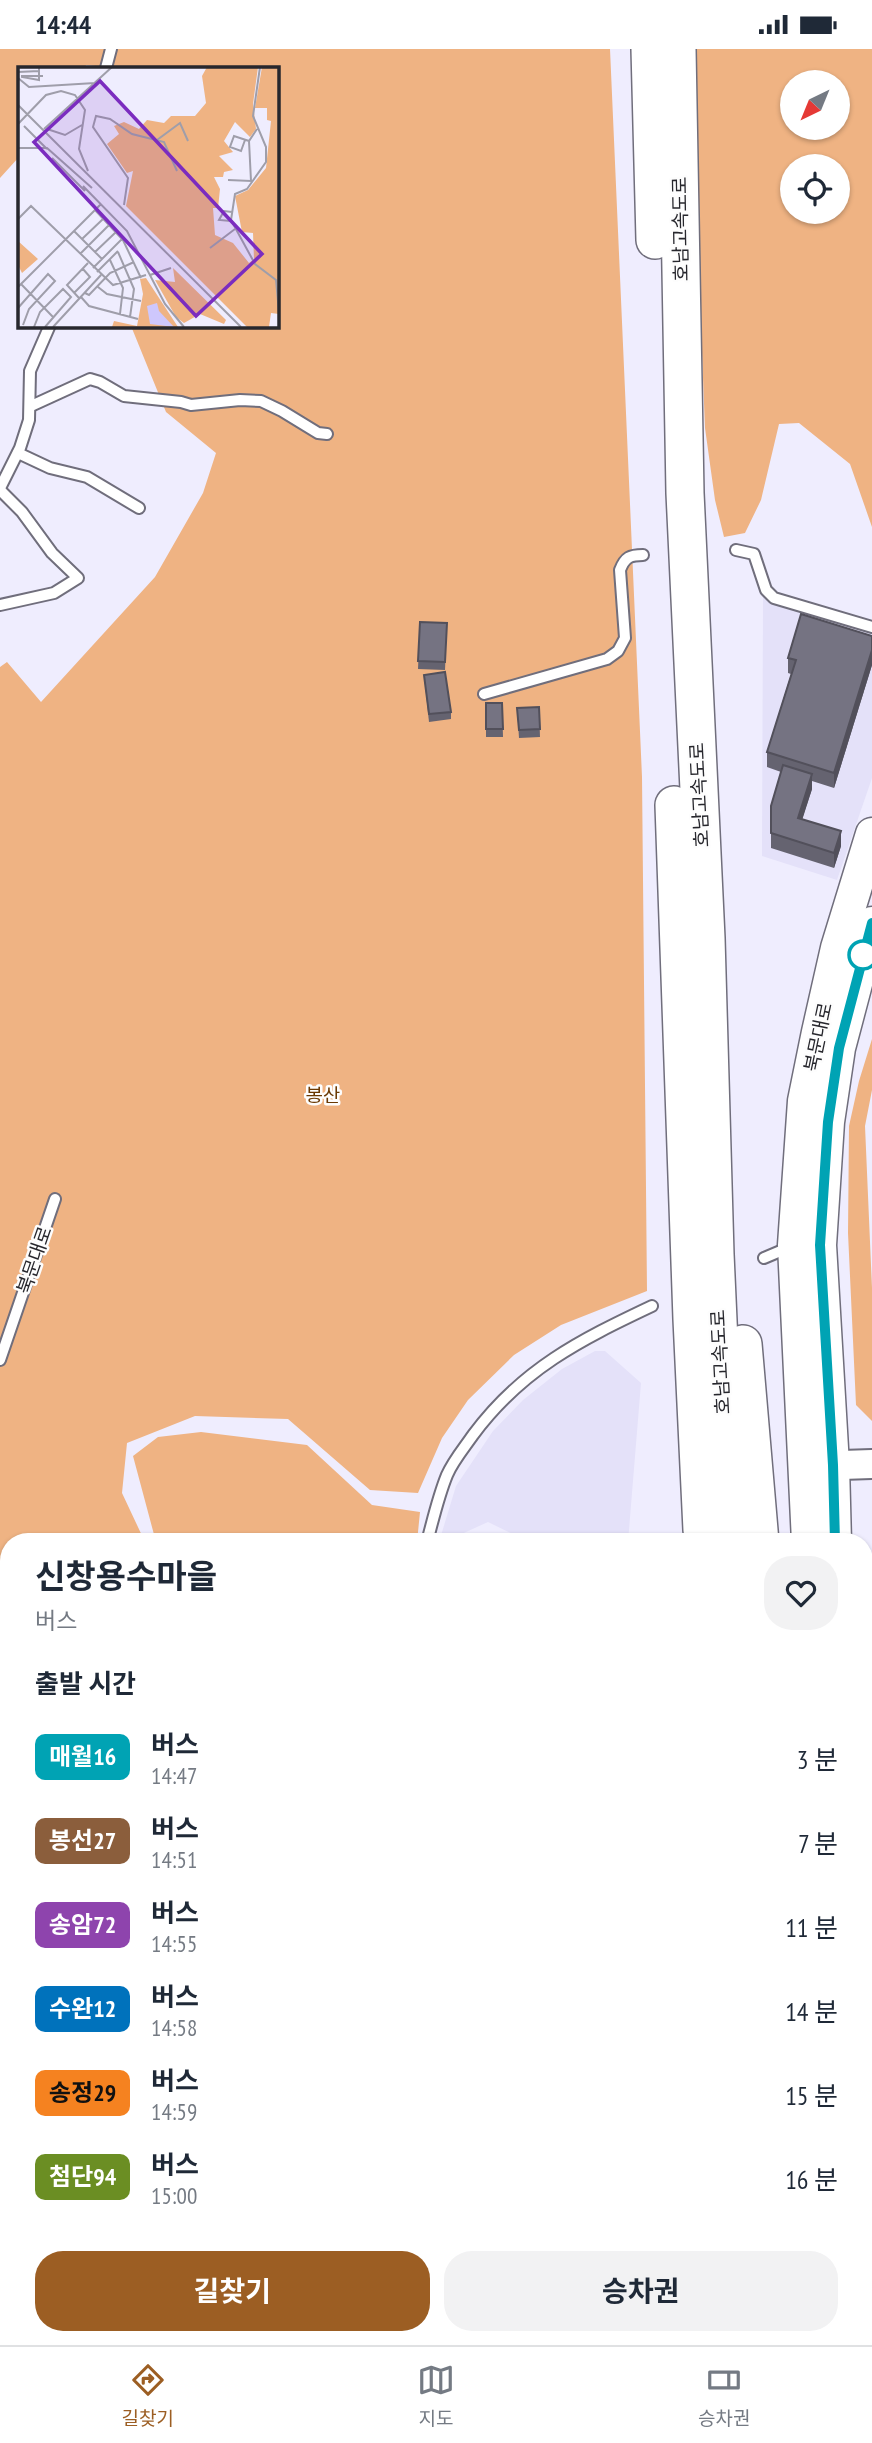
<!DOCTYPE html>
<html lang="ko">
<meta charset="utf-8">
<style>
:root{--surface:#fff;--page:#f2f2f3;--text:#1f2937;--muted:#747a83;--line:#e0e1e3;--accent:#9c5e23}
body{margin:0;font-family:"PT Sans Narrow","Noto Sans KR",sans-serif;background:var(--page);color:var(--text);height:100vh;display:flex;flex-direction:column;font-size:26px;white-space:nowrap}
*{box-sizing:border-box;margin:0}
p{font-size:23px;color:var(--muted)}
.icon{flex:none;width:38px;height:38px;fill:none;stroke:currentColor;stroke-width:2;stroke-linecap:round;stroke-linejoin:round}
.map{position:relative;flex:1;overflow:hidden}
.panel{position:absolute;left:0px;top:1484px;width:873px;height:812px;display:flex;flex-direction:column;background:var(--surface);border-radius:28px 28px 0 0;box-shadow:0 2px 5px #0004}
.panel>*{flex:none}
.badge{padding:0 14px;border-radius:10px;font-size:24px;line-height:46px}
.needle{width:46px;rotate:223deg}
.buttons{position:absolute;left:780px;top:21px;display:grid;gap:14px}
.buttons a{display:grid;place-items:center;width:70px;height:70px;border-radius:50%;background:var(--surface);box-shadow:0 2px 5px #0004;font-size:35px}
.map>.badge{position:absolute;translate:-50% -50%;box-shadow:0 0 0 4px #fff}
h2{padding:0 35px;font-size:26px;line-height:63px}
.round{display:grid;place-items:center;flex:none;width:74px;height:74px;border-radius:28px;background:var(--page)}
.summary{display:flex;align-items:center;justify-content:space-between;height:119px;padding:0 35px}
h1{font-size:33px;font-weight:700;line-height:52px}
.button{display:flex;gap:14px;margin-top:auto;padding:14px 35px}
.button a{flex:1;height:80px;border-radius:28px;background:var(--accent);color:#fff;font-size:28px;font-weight:700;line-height:80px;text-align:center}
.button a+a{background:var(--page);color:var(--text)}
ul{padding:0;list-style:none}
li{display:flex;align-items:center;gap:21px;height:84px;padding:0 35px}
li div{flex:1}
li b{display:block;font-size:26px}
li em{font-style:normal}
li .badge{min-width:77px;font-weight:700;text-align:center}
.status{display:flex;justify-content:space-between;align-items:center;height:49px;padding:0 35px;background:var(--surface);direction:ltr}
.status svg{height:19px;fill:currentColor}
.dock{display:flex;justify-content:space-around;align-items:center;height:98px;border-top:2px solid var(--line);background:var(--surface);font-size:19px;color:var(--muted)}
.dock a{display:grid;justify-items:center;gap:4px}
.dock .selected{color:var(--accent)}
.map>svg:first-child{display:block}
.built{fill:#e4e1f9}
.green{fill:#efb383;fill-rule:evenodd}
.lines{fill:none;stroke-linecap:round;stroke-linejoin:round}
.service-casing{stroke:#706e7c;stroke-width:14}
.secondary-casing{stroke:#706e7c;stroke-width:32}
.primary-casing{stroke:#706e7c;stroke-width:35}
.trunk-casing{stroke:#706e7c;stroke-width:37}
.motorway-casing{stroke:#706e7c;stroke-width:40}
.service{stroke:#fff;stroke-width:10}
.secondary{stroke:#fff;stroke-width:28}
.primary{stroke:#fff;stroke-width:32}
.trunk{stroke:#fff;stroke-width:33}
.motorway{stroke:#fff;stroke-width:37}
.wall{fill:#656370}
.shaded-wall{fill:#52505b}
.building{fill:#757382;stroke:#52505b;stroke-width:2}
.line-casing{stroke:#fff;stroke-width:16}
.line{stroke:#00a3b4;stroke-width:10}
.stop-dot{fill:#fff;stroke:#00a3b4;stroke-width:3.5}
.labels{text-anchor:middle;stroke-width:5;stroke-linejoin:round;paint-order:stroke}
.street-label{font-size:19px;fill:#27272d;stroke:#fdfdfd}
.park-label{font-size:19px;fill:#6a3903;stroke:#fdfdfd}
.inset-road{fill:none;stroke:#9f9eaa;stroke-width:2}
.view{fill:#7b2cbf;fill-opacity:0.15;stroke:#7b2cbf;stroke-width:3.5}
.inset-edge{fill:none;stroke:#27272d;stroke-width:3.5}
</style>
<div class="status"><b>14:44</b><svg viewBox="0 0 49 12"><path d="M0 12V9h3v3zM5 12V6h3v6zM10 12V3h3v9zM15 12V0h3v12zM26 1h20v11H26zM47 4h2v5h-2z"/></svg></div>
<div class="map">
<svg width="872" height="2296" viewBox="0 0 872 2296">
<rect width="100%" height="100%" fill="#efedfe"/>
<!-- built -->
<g class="built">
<polygon points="763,546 872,583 872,729 837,831 762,807"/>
<polygon points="595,1302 605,1302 641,1334 628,1493 529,1493 488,1473 444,1493 439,1493 456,1437 493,1382 523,1351 562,1320"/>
</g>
<!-- green -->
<g class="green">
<polygon points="0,0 610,0 642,728 647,1242 561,1276 514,1306 468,1351 442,1389 418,1444 370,1441 288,1370 195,1367 127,1394 122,1444 145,1493 9,1493 9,1709 0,1712 0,618 7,613 41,653 155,528 203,444 216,404 166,363 131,277 276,276 276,19 115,19 86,16 85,19 19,19 19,108 0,129"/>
<path d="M690,0H872V478L850,415L799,374L779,375L761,451L745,484L724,488L715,451L705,379ZM793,33H838V79H793ZM793,117H838V163H793Z"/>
<polygon points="872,990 872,1041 865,1077 872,1239 872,1372 856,1356 848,1184 849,1077 859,1032"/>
<polygon points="201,1383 307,1396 372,1456 420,1463 417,1493 156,1493 133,1407 158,1388"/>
</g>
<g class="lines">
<!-- service casing -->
<g class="service-casing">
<g id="service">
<polyline points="106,19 111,0"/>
<polyline points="31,357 90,330 100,333 124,347 181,353 191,356 240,351 261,352 282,362 318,384 327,385"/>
<polyline points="18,404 50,419 87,428 139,459"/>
<polyline points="0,439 20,399 29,371 30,322 50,276"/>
<polyline points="0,441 22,463 52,504 78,529 54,544 0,556"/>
<polyline points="736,501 754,505 766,541 774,549 872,578"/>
<path d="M484,645L607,610L618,602L625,589L620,521C625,508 630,506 643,506"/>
<polyline points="764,1209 790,1198"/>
<polyline points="0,1311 55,1150"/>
<path d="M427,1493C433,1471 438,1448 447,1426C453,1412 464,1399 473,1386C522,1320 580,1291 652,1257"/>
<polyline points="0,1535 9,1557"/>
</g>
</g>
<!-- secondary casing -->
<g class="secondary-casing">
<polyline id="secondary" points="812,1417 872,1415"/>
</g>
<!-- primary casing -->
<g class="primary-casing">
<g id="primary">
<polyline points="808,1493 794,1196 804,1052 818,983 837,899 872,785"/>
<polyline points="835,1493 833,1416 820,1196 828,1073 839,999 872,874"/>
<polyline points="833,2287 834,2296"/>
<polyline points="859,2287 859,2296"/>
<polyline points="798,2296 809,2287"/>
</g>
</g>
<!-- trunk casing -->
<g class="trunk-casing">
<polyline id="trunk" points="864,2146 872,2192"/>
</g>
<!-- motorway casing -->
<g class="motorway-casing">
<g id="motorway">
<polyline points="650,0 655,191"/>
<polyline points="677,0 685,444 706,889 715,1205 728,1493"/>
<polyline points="674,756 692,1270 702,1481"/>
<polyline points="743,1295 760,1493"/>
<polyline points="864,2250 872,2261"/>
<polyline points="693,2287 696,2296"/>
<polyline points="727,2287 727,2296"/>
<polyline points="266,2296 267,2287"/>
</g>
</g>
<!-- service -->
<use href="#service" class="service"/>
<!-- secondary -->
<use href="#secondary" class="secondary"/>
<!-- primary -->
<use href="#primary" class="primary"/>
<!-- trunk -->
<use href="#trunk" class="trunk"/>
<!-- motorway -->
<use href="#motorway" class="motorway"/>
</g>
<!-- wall -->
<g class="wall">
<polygon points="420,573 447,574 445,621 418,620"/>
<polygon points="872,587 872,616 834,739 812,732 812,740 802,770 841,797 834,819 771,799 771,757 781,723 767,718 767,703 791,625 788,624 788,609"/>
<polygon points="424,626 451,663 451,670 429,673"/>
<polygon points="486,654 502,654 503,688 486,688"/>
<polygon points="539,658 540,688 519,689 517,659"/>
<rect x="0" y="1949" width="9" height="58"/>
</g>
<!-- shaded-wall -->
<g class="shaded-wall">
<polygon points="872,601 872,616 834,739 834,724"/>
<polygon points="812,725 812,740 798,784 798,769"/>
<polygon points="841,782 841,797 834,819 834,804"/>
</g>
<!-- building -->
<g class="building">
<polygon points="801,565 872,587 872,601 834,724 767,703 796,611 788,609"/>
<polygon points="420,573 447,574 445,613 418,612"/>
<polygon points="445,623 451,663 429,665 424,626"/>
<polygon points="486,654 502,654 503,680 486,680"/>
<polygon points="539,658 540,680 519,681 517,659"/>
<polygon points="783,716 812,725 798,769 841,782 834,804 771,784 771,757"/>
<rect x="0" y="1949" width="9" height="37"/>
</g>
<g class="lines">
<!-- line casing -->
<g class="line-casing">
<polyline id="line" points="835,1493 833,1416 820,1196 828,1073 839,999 872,874"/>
</g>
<!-- line -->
<use href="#line" class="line"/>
</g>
<!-- markers -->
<circle class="stop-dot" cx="863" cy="906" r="14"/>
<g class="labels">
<!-- street labels -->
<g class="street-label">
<text transform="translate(680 180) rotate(-91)" y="7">호남고속도로</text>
<text transform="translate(699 746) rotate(-93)" y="7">호남고속도로</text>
<text transform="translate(818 988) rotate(-78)" y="7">북문대로</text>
<text transform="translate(34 1211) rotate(-71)" y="7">북문대로</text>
<text transform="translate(720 1313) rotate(-93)" y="7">호남고속도로</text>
</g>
<!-- park labels -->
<g class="park-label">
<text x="323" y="1053">봉산</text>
</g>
</g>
<!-- overview -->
<g transform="translate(18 18)">
<rect width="261" height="261" fill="#efedfe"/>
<path d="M189,0H240L235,37L238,62L232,70L217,55L206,74L215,85L201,89L215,103L206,105L205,110H196L202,122L200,141H195L197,168L215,176L231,196L236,192L235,166L224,165L217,129L230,123L248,101L253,54L249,53V41H237L244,0H261V247L253,246L251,260H229L108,139L115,104L109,106L89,77L101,67L96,59L106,55L121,62L129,53L146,56L153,49H177L188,36L184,9ZM0,174L20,192L4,206L0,198ZM155,201L208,253L206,257L182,247L166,256L158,250L137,213L157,215ZM128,211L160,260H94L96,254L119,259L125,227L122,212Z" fill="#efb383"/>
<path d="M139,236L141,244L156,260L132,257L129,239Z" fill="#cec7fc"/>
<path class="inset-road" d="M21,0V13L4,10V9H25M242,0L235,49L248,80V95L229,122L217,127L213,153L237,197L258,213L261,245M0,5L21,4M0,11L11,20L77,16M0,38L223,260M0,57L28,28L43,24L57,28L67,43L61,82L70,104M6,59L29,82M26,62L94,0M29,62L47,68L64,58M139,73L162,56L170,74M227,73L223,84L212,80L216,69L231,74L239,62M0,81H29L74,121M34,91L67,124M210,113L233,114L231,74M65,119L109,164L147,237L166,260M106,138L110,111L75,60L78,49L92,52L114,67L146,75L159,104M0,152L13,139L95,218L128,208M213,154L201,153L206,144L214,145M56,164L84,192M104,171L123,211M64,172L85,152M192,181L217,162M77,185L98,165M100,185L116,222L112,250M62,187L91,158M92,193L105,221L102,247M75,201L104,172L77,143M79,205L100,184M132,208L153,201M3,217L35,250M0,220L83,137M80,220L89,227L123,234M56,226L72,210L65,202M67,226L71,228L92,206L116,195M63,230L71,239L120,252M61,231L49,218L70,196M0,241L30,207L37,214L11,242L5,258M16,260L22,245L45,222L53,230L27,260M35,260L83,208"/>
<path class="view" d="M82,14L244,187L178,249L16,75Z"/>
<rect width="261" height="261" class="inset-edge"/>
</g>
</svg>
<div class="buttons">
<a><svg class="needle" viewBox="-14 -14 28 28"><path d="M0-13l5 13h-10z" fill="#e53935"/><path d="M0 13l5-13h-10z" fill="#747a83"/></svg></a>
<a><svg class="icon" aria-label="locate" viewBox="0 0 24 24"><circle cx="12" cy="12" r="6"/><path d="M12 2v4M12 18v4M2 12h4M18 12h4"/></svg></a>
</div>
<section class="panel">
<div class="summary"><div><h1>신창용수마을</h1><p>버스</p></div><a class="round"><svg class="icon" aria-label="heart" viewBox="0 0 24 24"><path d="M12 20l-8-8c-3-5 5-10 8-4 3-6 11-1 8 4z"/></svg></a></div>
<h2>출발 시간</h2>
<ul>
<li><span class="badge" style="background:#00a3b4;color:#fff">매월16</span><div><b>버스</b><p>14:47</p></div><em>3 분</em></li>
<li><span class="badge" style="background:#8b5e3c;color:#fff">봉선27</span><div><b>버스</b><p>14:51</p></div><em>7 분</em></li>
<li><span class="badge" style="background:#8e44ad;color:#fff">송암72</span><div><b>버스</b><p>14:55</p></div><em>11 분</em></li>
<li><span class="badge" style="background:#0072bc;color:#fff">수완12</span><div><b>버스</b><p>14:58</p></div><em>14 분</em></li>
<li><span class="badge" style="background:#f58220;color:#111">송정29</span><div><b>버스</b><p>14:59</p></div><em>15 분</em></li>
<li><span class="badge" style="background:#6b8e23;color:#fff">첨단94</span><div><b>버스</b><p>15:00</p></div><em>16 분</em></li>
</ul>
<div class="button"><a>길찾기</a><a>승차권</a></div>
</section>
</div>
<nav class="dock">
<a class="selected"><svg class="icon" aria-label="directions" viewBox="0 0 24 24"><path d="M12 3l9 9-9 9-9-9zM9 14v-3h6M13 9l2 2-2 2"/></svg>길찾기</a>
<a><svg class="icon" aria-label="map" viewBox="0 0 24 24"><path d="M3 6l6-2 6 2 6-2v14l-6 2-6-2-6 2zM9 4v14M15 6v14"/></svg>지도</a>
<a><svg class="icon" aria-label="tickets" viewBox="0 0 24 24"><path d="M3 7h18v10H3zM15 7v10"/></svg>승차권</a>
</nav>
